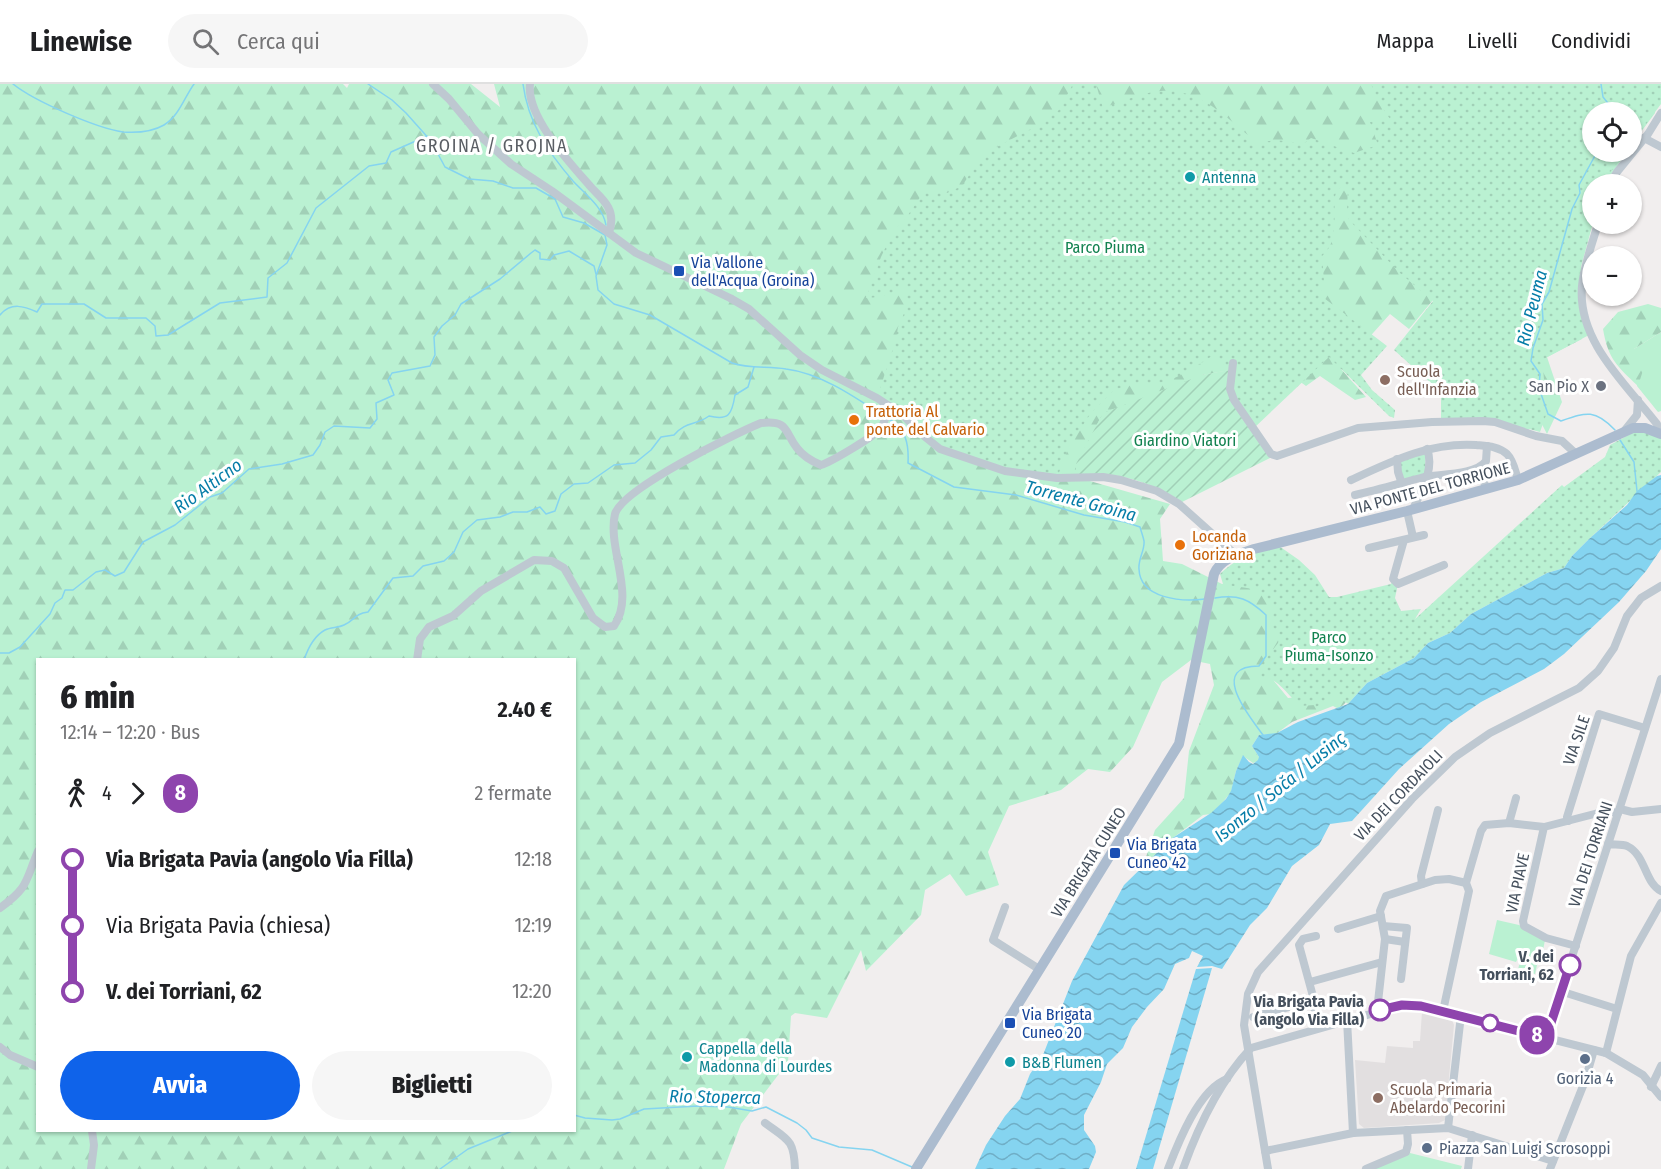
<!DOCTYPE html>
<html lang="it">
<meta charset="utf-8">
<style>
:root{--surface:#fff;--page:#f6f6f6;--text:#202124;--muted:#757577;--line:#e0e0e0;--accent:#0f63ea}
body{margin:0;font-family:"Fira Sans Condensed",sans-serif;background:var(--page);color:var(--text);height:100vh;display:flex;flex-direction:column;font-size:22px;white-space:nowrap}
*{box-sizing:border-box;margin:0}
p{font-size:20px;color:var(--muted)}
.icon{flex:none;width:33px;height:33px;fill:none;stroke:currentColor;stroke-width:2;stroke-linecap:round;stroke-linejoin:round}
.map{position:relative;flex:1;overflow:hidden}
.drawer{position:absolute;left:36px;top:574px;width:540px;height:474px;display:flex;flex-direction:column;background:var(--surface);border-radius:0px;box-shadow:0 2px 4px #0004}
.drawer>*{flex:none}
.badge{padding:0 12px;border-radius:20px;font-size:21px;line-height:39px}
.controls{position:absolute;left:1582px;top:18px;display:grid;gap:12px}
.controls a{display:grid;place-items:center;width:60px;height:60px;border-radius:50%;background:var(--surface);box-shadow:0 2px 4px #0004;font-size:30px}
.map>.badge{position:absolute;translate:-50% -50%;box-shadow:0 0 0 3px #fff}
.legs{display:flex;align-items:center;gap:9px;height:66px;padding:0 24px;font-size:20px}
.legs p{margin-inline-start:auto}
.headline{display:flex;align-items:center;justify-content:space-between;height:102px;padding:0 24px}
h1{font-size:33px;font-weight:800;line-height:45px}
.button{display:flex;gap:12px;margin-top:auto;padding:12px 24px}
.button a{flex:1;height:69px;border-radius:36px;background:var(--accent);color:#fff;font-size:24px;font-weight:800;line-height:69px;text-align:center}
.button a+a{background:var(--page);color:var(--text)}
ul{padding:0 24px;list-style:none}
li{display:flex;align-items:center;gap:21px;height:66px;font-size:22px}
li i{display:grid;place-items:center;width:9px;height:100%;margin:0 8px;background:currentColor}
li i::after{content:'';width:15px;height:15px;margin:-8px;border:4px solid;border-radius:50%;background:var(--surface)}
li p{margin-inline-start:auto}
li:first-child i{background:linear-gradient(#0000 50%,currentColor 0)}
li:last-child i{background:linear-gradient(currentColor 50%,#0000 0)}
header{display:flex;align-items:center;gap:36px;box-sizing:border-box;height:84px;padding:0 30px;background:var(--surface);border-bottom:2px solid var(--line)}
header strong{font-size:28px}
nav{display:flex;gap:33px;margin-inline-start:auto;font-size:21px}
.search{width:420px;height:54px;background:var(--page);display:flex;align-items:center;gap:15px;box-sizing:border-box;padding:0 21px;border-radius:33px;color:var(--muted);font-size:22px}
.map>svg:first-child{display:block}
.education{fill:#e2dfe0}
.grass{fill:#baf1d2}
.forest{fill:url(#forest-firs);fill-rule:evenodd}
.park{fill:url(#park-dots)}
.garden{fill:url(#garden-furrows)}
.water{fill:url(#water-waves)}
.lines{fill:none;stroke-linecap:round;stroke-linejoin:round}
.stream{stroke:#85d4f0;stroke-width:1.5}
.minor{stroke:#bec8d1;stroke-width:8}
.major{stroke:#acbccf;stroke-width:10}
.line-1-casing{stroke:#fff;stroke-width:14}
.line-1{stroke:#8e44ad;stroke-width:9}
.culture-dot{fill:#0f9aa8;stroke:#fff;stroke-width:2}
.transit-dot{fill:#1a4fb4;stroke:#fff;stroke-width:2}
.education-dot{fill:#8d6e63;stroke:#fff;stroke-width:2}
.worship-dot{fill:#6b7280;stroke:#fff;stroke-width:2}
.food-dot{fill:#e8710a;stroke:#fff;stroke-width:2}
.stop-1-dot{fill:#fff;stroke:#8e44ad;stroke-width:3}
.service-dot{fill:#5c6f8a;stroke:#fff;stroke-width:2}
.labels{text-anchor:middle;stroke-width:6;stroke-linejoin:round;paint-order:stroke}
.culture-label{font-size:16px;fill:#0d838f;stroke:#fff;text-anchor:start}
.park-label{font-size:16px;fill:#128250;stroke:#fff}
.transit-label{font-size:16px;fill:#164399;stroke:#fff;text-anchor:start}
.education-label{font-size:16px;fill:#785e54;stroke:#fff;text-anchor:start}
.worship-label{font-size:16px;fill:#5b616d;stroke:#fff;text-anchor:end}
.food-label{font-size:16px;fill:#c56008;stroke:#fff;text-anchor:start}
.street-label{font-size:16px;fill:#45505d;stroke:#fff}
.stop-label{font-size:16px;font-weight:bold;fill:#45505d;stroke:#fff;text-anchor:end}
.service-label{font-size:16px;fill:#4e5e75;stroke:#fff}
.neighbourhood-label{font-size:18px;letter-spacing:1.5px;fill:#5a5e64;stroke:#fff}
.water-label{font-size:18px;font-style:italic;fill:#067da8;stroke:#fff}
</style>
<header>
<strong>Linewise</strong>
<div class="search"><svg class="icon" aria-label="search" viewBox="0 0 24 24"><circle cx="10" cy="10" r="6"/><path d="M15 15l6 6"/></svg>Cerca qui</div>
<nav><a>Mappa</a><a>Livelli</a><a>Condividi</a></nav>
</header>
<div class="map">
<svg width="1661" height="1085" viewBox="0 0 1661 1085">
<defs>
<pattern id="forest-firs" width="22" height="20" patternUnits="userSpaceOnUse" patternTransform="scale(1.5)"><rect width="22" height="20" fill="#baf1d2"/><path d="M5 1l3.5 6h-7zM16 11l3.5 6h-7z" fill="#a1d0b7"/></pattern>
<pattern id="park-dots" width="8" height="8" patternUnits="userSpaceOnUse" patternTransform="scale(1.5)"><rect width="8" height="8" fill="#baf1d2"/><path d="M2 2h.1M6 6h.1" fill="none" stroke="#a1d0b7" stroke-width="1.8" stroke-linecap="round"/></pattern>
<pattern id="garden-furrows" width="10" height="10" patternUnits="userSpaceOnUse" patternTransform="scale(1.5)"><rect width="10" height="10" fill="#baf1d2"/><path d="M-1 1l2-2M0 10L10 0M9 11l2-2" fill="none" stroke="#a1d0b7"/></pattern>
<pattern id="water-waves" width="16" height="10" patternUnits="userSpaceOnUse" patternTransform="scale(1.5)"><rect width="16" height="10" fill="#85d4f0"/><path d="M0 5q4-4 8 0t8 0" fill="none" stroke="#6faec6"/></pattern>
</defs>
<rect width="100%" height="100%" fill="#f1eeee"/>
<!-- education -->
<polygon class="education" points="1422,928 1452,936 1454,941 1445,1036 1439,1039 1364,1044 1359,1040 1355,976 1385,979 1387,962 1413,964 1413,957 1420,957"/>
<!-- grass -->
<g class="grass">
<polygon points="1661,248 1661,327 1658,328 1637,302 1634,265"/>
<polygon points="1497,836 1519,841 1545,856 1540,881 1537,881 1535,890 1518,886 1520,877 1517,876 1516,878 1489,870"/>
<polygon points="1410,1069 1462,1082 1461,1085 1370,1085"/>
</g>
<!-- forest -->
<g class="forest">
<path d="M0,0H343L347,4L349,0H471L500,23L494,0H1602L1654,22L1655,29L1632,60V28H1593V68H1627L1604,100H1593L1576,206L1582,255L1547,273L1562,318L1547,350L1501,261L1421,205L1433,216L1409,245L1390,230L1341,285L1366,313L1355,316L1320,292L1306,302L1262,270L1231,286L1202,291L1076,393L1170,420L1160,435L1163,477L1182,480L1222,500L1237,497L1243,486L1290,529L1271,586L1274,597L1288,614L1321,611L1365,600L1339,625L1333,622L1292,638L1276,650L1259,651L1252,662L1259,673V677L1253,679L1243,672L1236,687L1231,708L1223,718L1211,730L1203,731L1169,757L1143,782L1155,746L1184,714L1189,667L1214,601L1210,580L1191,576L1162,598L1133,663L1110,688L1088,685L1061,706L1009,722L988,768L999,801L966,812L950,790L925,806L921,831L866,887L861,866L827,934L795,929L791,932L788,978L741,1040L724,1085H0ZM38,576H574V1047H38Z"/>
<path d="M1648,220L1661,224V248L1634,265L1646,277L1638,302C1617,282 1608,275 1603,245L1618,228Z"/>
</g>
<!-- park -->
<g class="park">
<path d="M1073,0H1096L1103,24C1120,18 1144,8 1161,7C1200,4 1225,33 1253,55L1252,62C1269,54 1284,56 1303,60L1311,54L1354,69L1378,61L1370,38L1390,35L1378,17L1371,0H1661V20L1632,59V28H1593V68H1626L1607,92L1604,100H1593V139L1581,183L1589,251L1540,277C1547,290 1541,307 1550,320L1540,348L1529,345L1527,349L1508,341L1441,337V308L1394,266L1433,217L1400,189L1349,136L1347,127L1348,102H1341C1339,106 1335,108 1335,114C1333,133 1339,158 1322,172L1324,197L1320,211L1387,262L1361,291L1372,306L1395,326L1394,334L1389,332L1329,273L1254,344L1182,418C1167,406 1133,393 1113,391C1101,389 1088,390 1076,390V380L1103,329L1202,291L1230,286L1212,272C1196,282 1162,307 1143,297L1114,306L1091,329L1069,362L1057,394H1040L940,365L877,314L896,255L898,243L906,225V209L911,202L880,213L866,214L881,173L894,146L904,137L923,109L931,107L947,109L962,102L983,70L1031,45L1059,26Z"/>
<path d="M1638,346L1661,354V388L1589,455L1572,472L1564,484L1547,489L1471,530L1450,549L1428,559L1414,574L1367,599L1348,620L1337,611L1316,623L1315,621L1300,622C1288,612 1277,592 1260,593L1259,584L1278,559L1280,551L1271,541L1273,523C1258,500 1248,506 1223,500L1220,490C1239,472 1255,468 1279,462L1299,476L1315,491L1329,513H1337L1391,500L1393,495L1398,500L1395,514L1401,527L1421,525L1415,535L1562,401L1564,403L1605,373L1610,361Z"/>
<polygon points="1425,367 1426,391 1406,397 1400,389 1399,375"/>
</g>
<!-- garden -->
<path class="garden" d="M1231,286L1229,304L1272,373L1182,418C1167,406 1133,393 1113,391C1101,389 1088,390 1076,390V380L1103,329L1202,291Z"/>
<!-- water -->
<g class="water">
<polygon points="1661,391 1661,465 1646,487 1619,518 1564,570 1544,585 1481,618 1449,640 1399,685 1352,737 1330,740 1319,761 1292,782 1267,824 1250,841 1222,885 1212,882 1197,883 1203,872 1192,867 1189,874 1175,880 1164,905 1147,923 1132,943 1123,964 1107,980 1101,998 1084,1031 1084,1046 1095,1062 1096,1068 1089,1085 975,1085 986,1061 1005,1032 1020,1015 1030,990 1043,971 1072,897 1124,801 1171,755 1211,729 1226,715 1231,707 1236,687 1243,671 1249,678 1253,680 1258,676 1259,673 1252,662 1259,651 1277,649 1298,638 1348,620 1367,599 1414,574 1428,559 1450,549 1471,530 1547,489 1564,484 1572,472 1589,455 1627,421 1637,407 1657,392"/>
<polygon points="1212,884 1153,1085 1136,1085 1196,885"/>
</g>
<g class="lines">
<!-- stream -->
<g class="stream">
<path d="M13,0C34,17 96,44 123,48C137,49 152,48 164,41C179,32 184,14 194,0"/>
<path d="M368,0L392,16L406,29L431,57L445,83L469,95L493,97L513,104H536L555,115L563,133L584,139L605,151L607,161L596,192L598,206L614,220L650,231L732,279C749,285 768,282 786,285C820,289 855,313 882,331"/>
<path d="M523,0C528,39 548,68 573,97C585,110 603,123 606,141"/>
<polyline points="1601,0 1603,13 1615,28"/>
<path d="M1597,68L1579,101L1580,109L1572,125L1549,208L1542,220L1543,236L1533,264L1531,277L1540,290L1539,304L1548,330L1561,337C1587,328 1595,325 1615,346"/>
<path d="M0,231C11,218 24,222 37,228L42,220H84L106,234H146L155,242L156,252L168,251L220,219L267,213L268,194L287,179L316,124L369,82L386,79L391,68L427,52"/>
<path d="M889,335C906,345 909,360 908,379L954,403L1016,411L1084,431L1125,438L1140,443C1141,447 1143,452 1144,457C1145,466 1138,475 1139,485C1140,515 1182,518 1205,515"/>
<polyline points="1620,356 1634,378 1637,407"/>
<path d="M1215,514C1238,510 1249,515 1266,531V572L1259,582C1208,582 1249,632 1263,651"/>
<polyline points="0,569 9,569 20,563 50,530 55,519 62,514 65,506 73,506 96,488 105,486 115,492 124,488 143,458 175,441 210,413 222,409 249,385 282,380 313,371 320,361 325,348 334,342 370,344 377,335 376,319 394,311 388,296 392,289 430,282 435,271 434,253 442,242 455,231 461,220 500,195 531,169 535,166 540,169 540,175 550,176 554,171 569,167 594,182 596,190"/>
<path d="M304,576C308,564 314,552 325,546C331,543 338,544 344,541C355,536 354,530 368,528L393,494L413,492L423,482L444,477L454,468L463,448L477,436L500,433L513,428H527L540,423L546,430L555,427L561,410L574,400L588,399L614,381L635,379L651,366L661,353L674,351C686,337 695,342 709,332C729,337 732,330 735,311L748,303L754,283"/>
<polyline points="574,1031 585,1034 612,1036 620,1035 644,1025 698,1022 728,1023 752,1027 766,1023 797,1039 806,1046 812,1054 839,1063 872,1066 912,1083"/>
<polyline points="440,1085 468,1065 512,1047"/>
</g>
<!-- minor -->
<g class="minor">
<polyline points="433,0 449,15 478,50 511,80 552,107 636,169 730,214 749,225 800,271 822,286 877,314 903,331 919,348 940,365 1005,387 1057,394 1103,393 1121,396 1157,407 1179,420 1236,471"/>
<path d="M530,0C526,32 569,78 590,102C595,108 604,115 608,123C613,132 612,140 609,149"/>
<polyline points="1644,54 1661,63"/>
<polyline points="1610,100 1617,88 1648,50 1661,29"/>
<path d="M1598,140C1592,160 1584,181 1582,202C1577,257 1626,300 1657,340L1659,348"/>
<polyline points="1233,279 1230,305 1234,316 1271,370 1277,372 1358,344 1432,338 1483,337 1495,338 1536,352 1562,357 1575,369"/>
<polyline points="1625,346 1637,331 1638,316"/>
<polyline points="1397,375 1398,388 1402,400"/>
<polyline points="1480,383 1486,405"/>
<path d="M1351,396C1392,377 1430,358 1476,361C1487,362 1498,362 1507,370C1514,377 1515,387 1518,396"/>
<path d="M1355,411C1378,406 1401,399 1424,393C1439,390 1477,391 1486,377L1487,362"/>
<path d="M1413,425C1421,407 1435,385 1427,365"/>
<polyline points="1407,427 1413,453"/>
<polyline points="1404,456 1393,495 1398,500 1444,481"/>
<polyline points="1369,464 1424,451"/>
<path d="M417,576L420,555L429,543L453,532L481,507L534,476L552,477L564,484L593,534L605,543L614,542C636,511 607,464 615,430C622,405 734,350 761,339C789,336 784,347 797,364C803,372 811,377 821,381C831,378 875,352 881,344C885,339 886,329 889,322"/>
<polyline points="1620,725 1632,728 1661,725"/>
<polyline points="1568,737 1567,733 1599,630 1645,644"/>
<polyline points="1509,739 1516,714"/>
<path d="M1608,760C1613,761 1622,760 1627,762C1646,771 1644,798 1661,807"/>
<polyline points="1422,800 1421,792 1438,726"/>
<polyline points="1005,823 993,856 1039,885"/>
<path d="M0,824C29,803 25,798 38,767"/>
<polyline points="1383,842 1407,844 1401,895"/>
<polyline points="1338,845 1381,832"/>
<polyline points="1385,855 1405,858"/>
<polyline points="1576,862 1546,854 1524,842 1523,837 1544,743 1606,727 1618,729"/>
<polyline points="1310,898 1382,878"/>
<polyline points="1560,907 1617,925"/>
<polyline points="1377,927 1385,855 1380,827 1386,812 1435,796 1449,795 1466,799"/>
<polyline points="1443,927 1469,807 1466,799 1481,747 1485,741 1509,739 1544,743"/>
<polyline points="1253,933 1314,916"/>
<polyline points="1347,936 1353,1049"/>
<polyline points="1316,944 1314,916 1299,861 1303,855 1316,852"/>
<polyline points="1546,954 1661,595"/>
<polyline points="0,963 10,971 38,983"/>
<polyline points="1606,969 1631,872 1661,819"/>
<polyline points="1651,1003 1661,982"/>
<path d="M765,1039C788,1056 794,1055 795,1085"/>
<polyline points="1448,1044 1461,931"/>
<polyline points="1265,1067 1353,1049 1448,1044 1553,1077"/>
<polyline points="91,1085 94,1061 92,1047"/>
<path d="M1168,1085C1178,1059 1199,1005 1227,995"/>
<path d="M1183,1085C1198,1043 1220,997 1251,964L1402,921L1421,922L1606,969L1643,991L1661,1013"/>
<polyline points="1268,1085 1244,941 1248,910 1258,888 1412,715 1455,673 1490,649 1579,604 1598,587 1614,564 1627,532 1641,514 1661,502"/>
<polyline points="1366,1085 1406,1068 1408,1060 1407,1046"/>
<polyline points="1468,1085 1472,1051"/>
<polyline points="1550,1085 1585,997 1594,966"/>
</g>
<!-- major -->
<path class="major" d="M916,1085L1179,660L1214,490C1221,474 1239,470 1254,465L1407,427L1518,396L1633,344H1645L1661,350"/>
</g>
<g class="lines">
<!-- line-1 casing -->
<g class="line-1-casing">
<polyline id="line-1" points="1380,926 1402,921 1421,922 1546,954 1570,881"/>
</g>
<!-- line-1 -->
<use href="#line-1" class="line-1"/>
</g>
<!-- markers -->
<g class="culture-dot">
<circle cx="1190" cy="93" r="6"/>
<circle cx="687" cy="973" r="6"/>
<circle cx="1010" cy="978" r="6"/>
</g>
<g class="transit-dot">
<rect x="673" y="181" width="12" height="12" rx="3"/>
<rect x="1109" y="763" width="12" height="12" rx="3"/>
<rect x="1004" y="933" width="12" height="12" rx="3"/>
</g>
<g class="education-dot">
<circle cx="1385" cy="296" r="6"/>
<circle cx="1378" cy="1014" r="6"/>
</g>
<circle class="worship-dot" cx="1601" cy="302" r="6"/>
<g class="food-dot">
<circle cx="854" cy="336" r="6"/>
<circle cx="1180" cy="461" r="6"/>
</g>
<g class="stop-1-dot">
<circle cx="1570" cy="881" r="10"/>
<circle cx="1380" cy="926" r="10"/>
<circle cx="1490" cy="939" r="8"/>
</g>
<g class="service-dot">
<circle cx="1585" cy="975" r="6"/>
<circle cx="1427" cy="1064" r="6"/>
</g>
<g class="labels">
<!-- culture labels -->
<g class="culture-label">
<text x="1202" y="99">Antenna</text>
<text x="699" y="970">Cappella della<tspan x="699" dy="18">Madonna di Lourdes</tspan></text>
<text x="1022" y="984">B&amp;B Flumen</text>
</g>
<!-- park labels -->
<g class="park-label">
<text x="1105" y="169">Parco Piuma</text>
<text x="1185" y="362">Giardino Viatori</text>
<text x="1329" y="559">Parco<tspan x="1329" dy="18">Piuma-Isonzo</tspan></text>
</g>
<!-- transit labels -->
<g class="transit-label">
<text x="691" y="184">Via Vallone<tspan x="691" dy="18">dell'Acqua (Groina)</tspan></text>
<text x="1127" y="766">Via Brigata<tspan x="1127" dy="18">Cuneo 42</tspan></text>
<text x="1022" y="936">Via Brigata<tspan x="1022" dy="18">Cuneo 20</tspan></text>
</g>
<!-- education labels -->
<g class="education-label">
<text x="1397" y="293">Scuola<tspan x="1397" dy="18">dell'Infanzia</tspan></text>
<text x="1390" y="1011">Scuola Primaria<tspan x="1390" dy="18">Abelardo Pecorini</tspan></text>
</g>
<!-- worship labels -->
<g class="worship-label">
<text x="1589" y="308">San Pio X</text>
</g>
<!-- food labels -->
<g class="food-label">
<text x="866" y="333">Trattoria Al<tspan x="866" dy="18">ponte del Calvario</tspan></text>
<text x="1192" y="458">Locanda<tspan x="1192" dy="18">Goriziana</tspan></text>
</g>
<!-- street labels -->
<g class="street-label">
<text transform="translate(1430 404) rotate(-15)" y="6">VIA PONTE DEL TORRIONE</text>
<text transform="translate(1576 656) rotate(-71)" y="6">VIA SILE</text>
<text transform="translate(1398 711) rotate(-46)" y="6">VIA DEI CORDAIOLI</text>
<text transform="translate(1590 770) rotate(-72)" y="6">VIA DEI TORRIANI</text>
<text transform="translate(1088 778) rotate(-58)" y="6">VIA BRIGATA CUNEO</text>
<text transform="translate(1517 799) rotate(-78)" y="6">VIA PIAVE</text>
</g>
<!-- stop labels -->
<g class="stop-label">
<text x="1554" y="878">V. dei<tspan x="1554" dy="18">Torriani, 62</tspan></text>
<text x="1364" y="923">Via Brigata Pavia<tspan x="1364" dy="18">(angolo Via Filla)</tspan></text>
</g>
<!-- service labels -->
<g class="service-label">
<text x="1585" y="1000">Gorizia 4</text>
<text x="1439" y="1070" text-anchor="start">Piazza San Luigi Scrosoppi</text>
</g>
<!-- neighbourhood labels -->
<g class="neighbourhood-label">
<text x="492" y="68">GROINA / GROJNA</text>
</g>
<!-- water labels -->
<g class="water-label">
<text transform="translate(1532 224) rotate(-76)" y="6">Rio Peuma</text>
<text transform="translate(208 402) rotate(-36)" y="6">Rio Alticno</text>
<text transform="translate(1081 417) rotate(15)" y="6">Torrente Groina</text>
<text transform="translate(1280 703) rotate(-39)" y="6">Isonzo / Soča / Lusinç</text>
<text transform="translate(715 1013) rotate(1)" y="6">Rio Stoperca</text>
</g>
</g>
</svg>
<div class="controls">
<a><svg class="icon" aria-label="locate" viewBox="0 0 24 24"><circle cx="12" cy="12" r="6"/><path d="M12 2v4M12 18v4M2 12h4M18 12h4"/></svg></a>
<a>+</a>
<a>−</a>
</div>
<b class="badge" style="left:1537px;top:951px;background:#8e44ad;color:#fff">8</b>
<section class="drawer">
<div class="headline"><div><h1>6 min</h1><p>12:14 – 12:20 · Bus</p></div><b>2.40 €</b></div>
<div class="legs"><svg class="icon" aria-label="walk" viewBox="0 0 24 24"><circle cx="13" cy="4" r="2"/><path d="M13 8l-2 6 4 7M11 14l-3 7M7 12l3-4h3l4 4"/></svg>4<svg class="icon" aria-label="forward" viewBox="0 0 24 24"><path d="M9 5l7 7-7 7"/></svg><b class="badge" style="background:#8e44ad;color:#fff">8</b><p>2 fermate</p></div>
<ul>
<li><i style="color:#8e44ad"></i><b>Via Brigata Pavia (angolo Via Filla)</b><p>12:18</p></li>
<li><i style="color:#8e44ad"></i><span>Via Brigata Pavia (chiesa)</span><p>12:19</p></li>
<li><i style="color:#8e44ad"></i><b>V. dei Torriani, 62</b><p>12:20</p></li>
</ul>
<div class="button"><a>Avvia</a><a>Biglietti</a></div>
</section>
</div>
